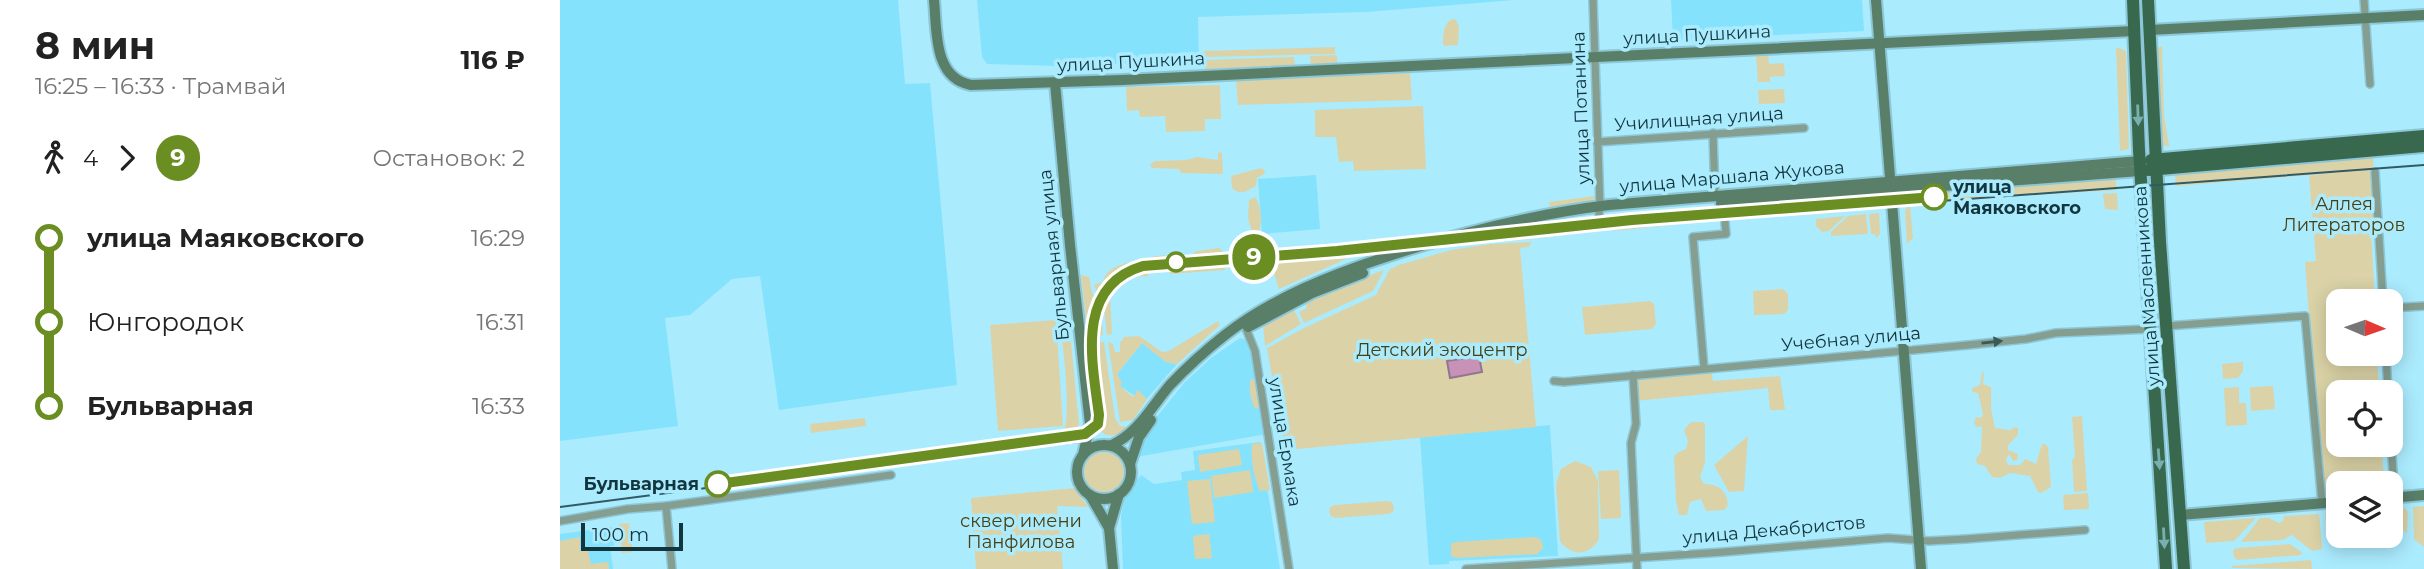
<!DOCTYPE html>
<html lang="ru">
<meta charset="utf-8">
<style>
:root{--surface:#fff;--page:#f2f2f2;--text:#222;--muted:#767676}
body{margin:0;font-family:Montserrat,sans-serif;background:var(--page);color:var(--text);height:100vh;display:flex;flex-direction:column;font-size:26px;white-space:nowrap}
*{box-sizing:border-box;margin:0}
p{font-size:23px;color:var(--muted)}
.icon{flex:none;width:38px;height:38px;fill:none;stroke:currentColor;stroke-width:2;stroke-linecap:round;stroke-linejoin:round}
.map{position:relative;flex:1;overflow:hidden}
.drawer{display:flex;flex-direction:column;background:var(--surface);width:560px}
.drawer>*{flex:none}
.badge{padding:0 14px;border-radius:23px;font-size:24px;line-height:46px}
.needle{width:46px;rotate:92deg}
.buttons{position:absolute;left:1766px;top:289px;display:grid;gap:14px}
.buttons a{display:grid;place-items:center;width:77px;height:77px;border-radius:14px;background:var(--surface);box-shadow:0 4px 18px #0003;font-size:35px}
.scale{position:absolute;left:21px;bottom:18px;width:102px;box-sizing:border-box;padding-left:7px;border:4px solid #12353e;border-top:0;font-size:19px;line-height:24px;white-space:nowrap;color:#12353e;-webkit-text-stroke:5px #abebfe;paint-order:stroke}
.map>.badge{position:absolute;translate:-50% -50%;box-shadow:0 0 0 4px #fff}
.legs{display:flex;align-items:center;gap:10px;height:77px;padding:0 35px;font-size:23px}
.legs p{margin-inline-start:auto}
.headline{display:flex;align-items:center;justify-content:space-between;height:119px;padding:0 35px}
h1{font-size:38px;font-weight:700;line-height:52px}
ul{padding:0 35px;list-style:none}
li{display:flex;align-items:center;gap:24px;height:84px;font-size:26px}
li i{display:grid;place-items:center;width:10px;height:100%;margin:0 9px;background:currentColor}
li i::after{content:'';width:18px;height:18px;margin:-9px;border:5px solid;border-radius:50%;background:var(--surface)}
li p{margin-inline-start:auto}
li:first-child i{background:linear-gradient(#0000 50%,currentColor 0)}
li:last-child i{background:linear-gradient(currentColor 50%,#0000 0)}
main{display:flex;flex:1;min-height:0}
.map>svg:first-child{display:block}
.built{fill:#85e2fd}
.green{fill:#dbd3a7}
.water{fill:#c792b6;stroke:#917692;stroke-width:2}
.lines{fill:none;stroke-linecap:round;stroke-linejoin:round}
.street-casing{stroke:#8cc7d8;stroke-width:10}
.secondary-casing{stroke:#8cc7d8;stroke-width:14}
.primary-casing{stroke:#8cc7d8;stroke-width:16}
.street{stroke:#859e8f;stroke-width:7}
.secondary{stroke:#597f69;stroke-width:10}
.primary{stroke:#38684e;stroke-width:12}
.tram{stroke:#315a65;stroke-width:2}
.oneway{fill:#77b0af}
.oneway2{fill:#3a5a5a}
.line-1-casing{stroke:#fff;stroke-width:16}
.line-1{stroke:#6b8e23;stroke-width:10}
.stop-1-dot{fill:#fff;stroke:#6b8e23;stroke-width:3.5}
.labels{text-anchor:middle;stroke-width:7;stroke-linejoin:round;paint-order:stroke}
.street-label{font-size:18px;fill:#12353e;stroke:#abebfe}
.stop-label{font-size:18px;font-weight:bold;fill:#12353e;stroke:#abebfe;text-anchor:start}
.park-label{font-size:18px;fill:#494011;stroke:#abebfe}
</style>
<main>
<section class="drawer">
<div class="headline"><div><h1>8 мин</h1><p>16:25 – 16:33 · Трамвай</p></div><b>116 ₽</b></div>
<div class="legs"><svg class="icon" aria-label="walk" viewBox="0 0 24 24"><circle cx="13" cy="4" r="2"/><path d="M13 8l-2 6 4 7M11 14l-3 7M7 12l3-4h3l4 4"/></svg>4<svg class="icon" aria-label="forward" viewBox="0 0 24 24"><path d="M9 5l7 7-7 7"/></svg><b class="badge" style="background:#6b8e23;color:#fff">9</b><p>Остановок: 2</p></div>
<ul>
<li><i style="color:#6b8e23"></i><b>улица Маяковского</b><p>16:29</p></li>
<li><i style="color:#6b8e23"></i><span>Юнгородок</span><p>16:31</p></li>
<li><i style="color:#6b8e23"></i><b>Бульварная</b><p>16:33</p></li>
</ul>
</section>
<div class="map">
<svg width="1864" height="569" viewBox="0 0 1864 569">
<rect width="100%" height="100%" fill="#abebfe"/>
<!-- built -->
<g class="built">
<polygon points="0,0 338,0 345,84 370,83 397,385 219,410 200,276 172,279 130,315 105,318 118,426 0,441"/>
<polygon points="417,0 954,0 806,12 638,17 639,61 497,66 427,64 422,57"/>
<polygon points="1111,0 1302,0 1304,31 1113,40"/>
<polygon points="756,175 760,229 702,234 698,179"/>
<polygon points="680,338 688,340 690,346 707,434 576,457 583,434 625,382 651,358"/>
<polygon points="582,343 606,362 617,364 584,402 560,386 557,374"/>
<polygon points="990,425 998,556 889,561 889,564 869,565 860,437"/>
<polygon points="700,442 720,569 563,569 561,516 564,501 570,488 581,475 594,484 622,480 621,472 635,470 633,451"/>
<polygon points="52,527 54,546 50,546 53,569 0,569 0,534"/>
</g>
<!-- green -->
<g class="green">
<path d="M893,19L896,20L899,27L898,45L885,46L883,44C883,35 883,23 893,19Z"/>
<polygon points="1602,46 1604,115 1609,146 1604,146 1602,143 1597,48"/>
<polygon points="775,47 775,54 644,57 644,51"/>
<polygon points="1556,47 1566,51 1569,149 1560,151"/>
<polygon points="777,55 777,64 751,65 750,56"/>
<polygon points="1208,55 1209,64 1224,63 1225,76 1210,77 1210,82 1198,82 1196,56"/>
<polygon points="734,57 735,66 645,69 645,60"/>
<polygon points="850,73 852,100 678,105 676,80"/>
<polygon points="660,85 661,119 645,119 645,131 606,132 605,116 580,117 579,110 567,111 566,87"/>
<polygon points="1224,89 1225,103 1199,104 1198,90"/>
<polygon points="863,106 866,169 794,171 793,161 779,162 776,137 755,137 755,110"/>
<polygon points="658,152 662,153 663,174 621,173 619,169 592,168 590,165 595,161 626,160 637,157 658,160"/>
<polygon points="1813,154 1816,224 1811,229 1815,301 1778,301 1778,354 1817,354 1819,392 1778,392 1778,444 1822,445 1823,471 1827,477 1828,483 1778,483 1778,498 1764,499 1754,388 1745,262 1756,261 1749,176 1762,174 1616,186 1615,175"/>
<path d="M701,168L705,171L704,174L697,178L696,186C687,191 680,196 672,188L671,176Z"/>
<polygon points="1555,176 1557,190 1356,202 1356,195 1438,190 1438,187 1459,186 1467,182"/>
<polygon points="1316,193 1317,206 1277,211 1276,213 1167,220 1166,209 1167,207"/>
<polygon points="1557,193 1558,210 1545,209 1543,194"/>
<polygon points="1036,196 1033,201 990,208 989,202"/>
<path d="M695,197C701,205 703,224 698,233L692,231L688,219L689,200Z"/>
<polygon points="1153,206 1158,220 1053,231 1051,215 1075,213 1076,226 1084,226 1085,212"/>
<polygon points="1350,206 1353,238 1347,244 1345,210"/>
<polygon points="1319,213 1320,234 1316,238 1315,234 1311,234 1309,214"/>
<polygon points="1306,214 1308,234 1271,236 1271,232 1288,216"/>
<polygon points="1039,216 1042,231 979,238 980,229 983,225"/>
<polygon points="1285,216 1269,231 1262,232 1256,226 1256,219"/>
<polygon points="971,227 972,239 951,241 950,231"/>
<polygon points="972,242 969,247 960,248 976,427 737,449 730,449 724,444 707,348 744,328 816,295 830,269 839,265 891,250 930,244"/>
<polygon points="659,248 664,253 662,257 665,270 610,274 611,268 593,270 590,257 605,255 606,261 628,260 629,256 637,251"/>
<path d="M587,258L588,276L573,277L550,296L552,334L547,335L544,307L534,285L543,282C545,265 572,262 587,258Z"/>
<polygon points="788,258 719,289 711,263"/>
<polygon points="824,270 813,291 744,323 739,312 747,308 746,304 767,291"/>
<polygon points="521,275 529,277 532,293 540,306 543,335 536,336 527,332"/>
<polygon points="1223,289 1228,294 1228,310 1224,314 1194,315 1193,291"/>
<path d="M498,293L504,296L509,322L519,424L513,436H500L499,431L505,428C511,409 502,321 495,302V296Z"/>
<polygon points="1090,301 1094,304 1096,324 1092,329 1025,335 1022,307"/>
<polygon points="734,310 741,324 705,346 703,324"/>
<polygon points="496,320 503,426 438,431 430,325"/>
<polygon points="658,321 660,325 617,364 606,362 582,343 557,374 562,383 560,386 573,397 577,391 579,391 587,399 573,420 560,422 548,342 553,344 555,352 560,352 560,343 564,337 579,336 602,352 609,351"/>
<path d="M544,342L555,418L560,426L569,427C561,433 552,439 543,433C533,426 530,368 529,354L535,348L536,343Z"/>
<polygon points="1683,362 1683,371 1678,378 1663,379 1662,364"/>
<polygon points="1151,369 1153,381 1220,376 1225,410 1210,410 1208,388 1075,401 1074,376"/>
<polygon points="1422,372 1424,373 1423,384 1431,387 1431,408 1435,428 1450,430 1455,427 1458,428 1458,435 1448,445 1448,450 1458,454 1457,460 1453,461 1449,454 1446,460 1448,465 1460,465 1465,459 1476,464 1482,444 1485,444 1488,447 1491,487 1481,493 1478,492 1470,476 1450,473 1440,478 1432,477 1425,466 1417,464 1416,458 1421,452 1422,426 1416,427 1414,423 1416,417 1421,418 1423,414 1418,393 1412,392 1412,388 1420,385"/>
<path d="M691,379L697,381L701,405L696,409C691,404 688,387 691,379Z"/>
<polygon points="1713,386 1715,409 1691,411 1690,387"/>
<polygon points="1679,387 1679,403 1686,403 1687,425 1666,426 1664,388"/>
<polygon points="1522,416 1527,491 1514,492 1512,459 1515,458 1512,417"/>
<polygon points="305,418 306,426 251,433 250,424"/>
<path d="M1131,422H1143L1145,425V462L1140,477L1144,484C1159,484 1167,491 1168,505L1164,510L1146,511L1141,499L1130,502L1127,515H1119L1116,501L1114,457L1117,453L1126,449L1128,441L1124,430Z"/>
<polygon points="1188,436 1184,491 1169,492 1154,465"/>
<path d="M702,443L710,490L700,491C694,479 690,458 692,444Z"/>
<polygon points="679,449 682,465 640,472 638,455"/>
<circle cx="544" cy="472" r="20"/>
<path d="M1015,461L1031,467L1038,481L1039,539C1029,556 1012,557 1000,541L996,484L1001,469Z"/>
<polygon points="690,470 693,492 654,498 651,476"/>
<polygon points="1059,470 1061,518 1041,519 1038,471"/>
<polygon points="650,479 655,522 632,524 627,481"/>
<polygon points="515,488 528,507 497,506 503,569 416,569 411,498"/>
<polygon points="1528,493 1529,509 1504,510 1503,495"/>
<polygon points="827,501 832,502 834,507 833,512 828,514 776,518 771,516 769,512 770,507 775,505"/>
<polygon points="1864,506 1864,547 1854,539 1853,507"/>
<polygon points="1845,508 1848,513 1847,533 1831,523 1831,509"/>
<polygon points="1778,513 1778,532 1770,539 1767,537 1765,514"/>
<polygon points="1759,514 1762,546 1762,549 1752,551 1732,535 1723,540 1681,542 1700,518 1709,518 1719,523 1723,521 1724,516"/>
<polygon points="1696,518 1674,541 1646,543 1644,522"/>
<polygon points="69,523 73,552 62,553 59,524"/>
<polygon points="649,534 652,558 635,559 633,536"/>
<polygon points="20,537 20,551 28,551 31,564 48,562 49,569 0,569 0,541"/>
<polygon points="976,537 981,540 983,548 977,554 896,558 891,556 891,544 895,542"/>
<polygon points="1730,544 1742,552 1741,555 1677,560 1673,555 1674,549 1677,548"/>
<polygon points="1751,560 1752,569 1672,568 1672,566"/>
</g>
<!-- water -->
<polygon class="water" points="919,356 922,372 890,378 887,361"/>
<g class="lines">
<!-- street casing -->
<g class="street-casing">
<g id="street">
<polyline points="1033,0 1040,206 1039,214"/>
<polyline points="1804,0 1810,84"/>
<polyline points="1153,133 1155,196"/>
<polyline points="1037,142 1244,128"/>
<polyline points="1815,172 1823,301"/>
<polyline points="1830,308 1864,306"/>
<polyline points="685,326 695,351 729,569"/>
<polyline points="1606,326 1745,316 1762,503"/>
<polyline points="1826,354 1828,392"/>
<polyline points="1144,368 1133,237 1166,234 1163,200"/>
<polyline points="1073,375 1076,424 1071,443 1077,569"/>
<polyline points="994,381 1004,382 1408,345 1466,339 1496,333 1590,329"/>
<polyline points="1830,431 1835,498"/>
<polyline points="106,506 112,569"/>
<polyline points="0,521 68,509 106,506 331,475"/>
<polyline points="906,569 1164,552 1328,538 1369,541 1406,539 1525,530"/>
</g>
</g>
<!-- secondary casing -->
<g class="secondary-casing">
<g id="secondary">
<path d="M374,0C377,30 373,78 411,85L562,80L1574,31"/>
<polyline points="1316,0 1361,569"/>
<polyline points="1590,30 1864,15"/>
<polyline points="495,83 510,245 530,424 523,455"/>
<polyline points="1161,203 1580,171"/>
<polyline points="688,327 752,293 803,273"/>
<path d="M552,445C578,433 592,406 610,385C627,367 646,350 665,335C714,297 773,274 832,255C903,232 974,214 1049,205L1580,161"/>
<circle cx="544" cy="472" r="27"/>
<polyline points="570,464 579,437 591,420"/>
<polyline points="530,495 549,528 553,569"/>
<polyline points="1830,498 1864,495"/>
<polyline points="1620,515 1778,502"/>
<polyline points="549,528 559,494"/>
</g>
</g>
<!-- primary casing -->
<g class="primary-casing">
<g id="primary">
<polyline points="1573,0 1579,150 1606,569"/>
<polyline points="1588,0 1600,242 1624,569"/>
<polyline points="1591,160 1864,136"/>
<polyline points="1588,170 1864,146"/>
</g>
</g>
<!-- street -->
<use href="#street" class="street"/>
<!-- secondary -->
<use href="#secondary" class="secondary"/>
<!-- primary -->
<use href="#primary" class="primary"/>
<!-- tram -->
<path class="tram" d="M0,507L316,466L518,442C532,437 541,430 543,415C536,363 519,288 586,269L777,257L1073,224L1864,165"/>
</g>
<!-- one-way arrows -->
<defs><path id="oneway-solid" d="M-6-.8H1V-3.2L6.5 0L1 3.2V.8H-6Z" transform="scale(1.75)"/></defs>
<g class="oneway">
<use href="#oneway-solid" transform="translate(1578 115) rotate(88)"/>
<use href="#oneway-solid" transform="translate(1599 459) rotate(86)"/>
<use href="#oneway-solid" transform="translate(1604 538) rotate(87)"/>
</g>
<use class="oneway2" href="#oneway-solid" transform="translate(1432 342) rotate(-6)"/>
<g class="lines">
<!-- line-1 casing -->
<g class="line-1-casing">
<path id="line-1" d="M158,484L525,434L538,424L539,415C532,361 515,286 583,266L777,251L1072,220L1374,197"/>
</g>
<!-- line-1 -->
<use href="#line-1" class="line-1"/>
</g>
<!-- markers -->
<g class="stop-1-dot">
<circle cx="1374" cy="197" r="12"/>
<circle cx="616" cy="262" r="9"/>
<circle cx="158" cy="484" r="12"/>
</g>
<g class="labels">
<!-- street labels -->
<g class="street-label">
<text transform="translate(1137 35) rotate(-3)" y="6">улица Пушкина</text>
<text transform="translate(571 62) rotate(-3)" y="6">улица Пушкина</text>
<text transform="translate(1021 108) rotate(-92)" y="6">улица Потанина</text>
<text transform="translate(1139 119) rotate(-4)" y="6">Училищная улица</text>
<text transform="translate(1172 177) rotate(-5)" y="6">улица Маршала Жукова</text>
<text transform="translate(494 255) rotate(-96)" y="6">Бульварная улица</text>
<text transform="translate(1587 286) rotate(-94)" y="6">улица Масленникова</text>
<text transform="translate(1291 339) rotate(-5)" y="6">Учебная улица</text>
<text transform="translate(725 442) rotate(81)" y="6">улица Ермака</text>
<text transform="translate(1214 530) rotate(-5)" y="6">улица Декабристов</text>
</g>
<!-- stop labels -->
<g class="stop-label">
<text x="1393" y="193">улица<tspan x="1393" dy="21">Маяковского</tspan></text>
<text x="139" y="490" text-anchor="end">Бульварная</text>
</g>
<!-- park labels -->
<g class="park-label">
<text x="1784" y="210">Аллея<tspan x="1784" dy="21">Литераторов</tspan></text>
<text x="882" y="356">Детский экоцентр</text>
<text x="461" y="527">сквер имени<tspan x="461" dy="21">Панфилова</tspan></text>
</g>
</g>
</svg>
<div class="buttons">
<a><svg class="needle" viewBox="-14 -14 28 28"><path d="M0-13l5 13h-10z" fill="#e53935"/><path d="M0 13l5-13h-10z" fill="#767676"/></svg></a>
<a><svg class="icon" aria-label="locate" viewBox="0 0 24 24"><circle cx="12" cy="12" r="6"/><path d="M12 2v4M12 18v4M2 12h4M18 12h4"/></svg></a>
<a><svg class="icon" aria-label="layers" viewBox="0 0 24 24"><path d="M12 4l9 5-9 5-9-5zM3 14l9 5 9-5"/></svg></a>
</div>
<div class="scale">100 m</div>
<b class="badge" style="left:694px;top:257px;background:#6b8e23;color:#fff">9</b>
</div>
</main>
